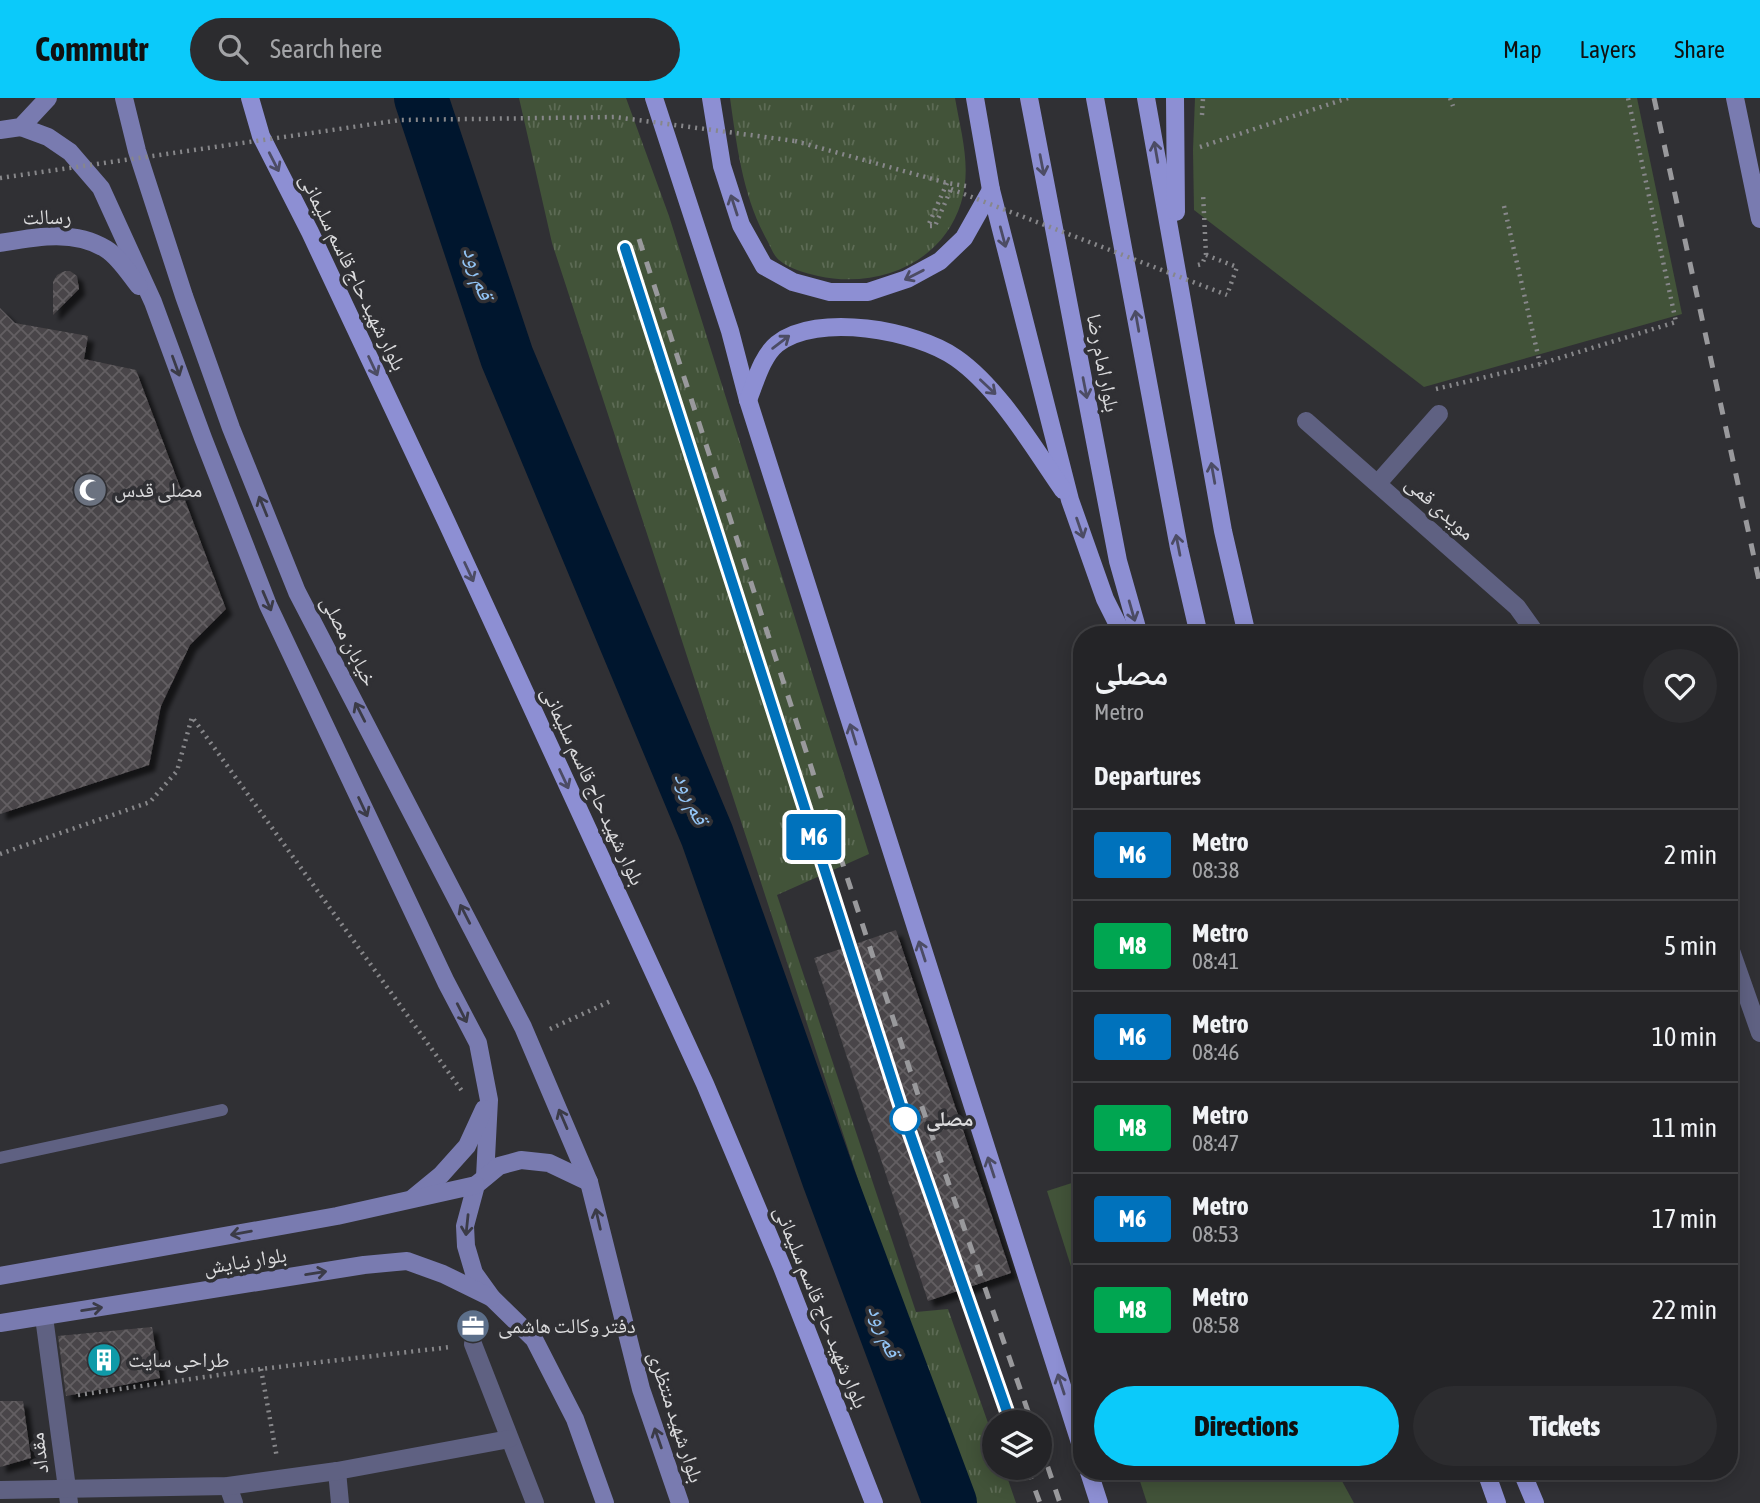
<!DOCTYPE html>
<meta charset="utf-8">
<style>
:root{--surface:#242427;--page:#2c2c2f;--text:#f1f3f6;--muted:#a3a4a7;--line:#414144;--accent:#0bcafa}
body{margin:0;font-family:"Asap Condensed","Noto Naskh Arabic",sans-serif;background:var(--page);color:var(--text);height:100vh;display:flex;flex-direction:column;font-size:26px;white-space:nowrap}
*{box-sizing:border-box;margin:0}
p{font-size:23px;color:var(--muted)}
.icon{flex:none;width:38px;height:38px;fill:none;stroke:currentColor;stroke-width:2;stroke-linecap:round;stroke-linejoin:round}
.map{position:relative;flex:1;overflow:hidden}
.details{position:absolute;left:1073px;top:528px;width:665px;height:854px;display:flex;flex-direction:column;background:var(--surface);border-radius:28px;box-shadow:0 4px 18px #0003,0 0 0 2px var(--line)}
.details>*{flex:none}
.badge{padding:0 14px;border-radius:5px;font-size:24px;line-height:46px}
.fabs{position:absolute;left:982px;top:1312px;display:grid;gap:14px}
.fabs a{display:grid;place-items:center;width:70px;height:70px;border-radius:50%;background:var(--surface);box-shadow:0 4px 18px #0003,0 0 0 2px var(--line);font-size:35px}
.map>.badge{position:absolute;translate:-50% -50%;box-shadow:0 0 0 4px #fff}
h2{padding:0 21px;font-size:26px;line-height:63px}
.round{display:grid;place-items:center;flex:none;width:74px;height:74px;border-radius:37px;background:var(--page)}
.summary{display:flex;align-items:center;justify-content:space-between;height:119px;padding:0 21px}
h1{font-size:33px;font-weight:800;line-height:52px}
.action{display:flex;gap:14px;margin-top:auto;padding:14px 21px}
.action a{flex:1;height:80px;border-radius:42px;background:var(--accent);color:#111;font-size:28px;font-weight:800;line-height:80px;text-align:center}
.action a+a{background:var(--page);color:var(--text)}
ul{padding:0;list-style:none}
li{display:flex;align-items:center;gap:21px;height:91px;padding:0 21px;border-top:2px solid var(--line)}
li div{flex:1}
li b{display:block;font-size:26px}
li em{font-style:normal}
li .badge{min-width:77px;font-weight:700;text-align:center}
header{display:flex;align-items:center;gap:42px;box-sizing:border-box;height:98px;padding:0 35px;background:var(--accent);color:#111}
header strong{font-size:33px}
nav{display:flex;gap:38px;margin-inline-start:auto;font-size:24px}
.search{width:490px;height:63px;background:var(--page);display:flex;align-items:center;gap:18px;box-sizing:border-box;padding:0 24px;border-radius:38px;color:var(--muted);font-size:26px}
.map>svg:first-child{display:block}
.grass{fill:url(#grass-tufts)}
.park{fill:#425339}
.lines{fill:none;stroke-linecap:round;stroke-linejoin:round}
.river{stroke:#00162e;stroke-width:54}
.building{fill:url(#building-cross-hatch);filter:url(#shadow)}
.path{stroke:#87878a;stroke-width:4.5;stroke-dasharray:2 5;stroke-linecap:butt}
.lane{stroke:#5f6182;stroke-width:12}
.street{stroke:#5f6182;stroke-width:18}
.secondary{stroke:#797bb0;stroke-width:18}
.primary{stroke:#8d8fd3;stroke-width:18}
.rail{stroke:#99999c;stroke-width:5;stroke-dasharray:12 12;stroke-linecap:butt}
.path-bridge{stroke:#87878a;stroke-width:4.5;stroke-dasharray:2 5;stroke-linecap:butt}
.oneway{stroke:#4c4c64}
.oneway2{stroke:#3b3b47}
.line-casing{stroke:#fff;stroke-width:16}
.line{stroke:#0072bc;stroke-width:10}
.stop-dot{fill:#fff;stroke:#0072bc;stroke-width:3.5}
.labels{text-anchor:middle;stroke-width:7;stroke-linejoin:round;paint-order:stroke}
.street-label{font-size:21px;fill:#dbdbdd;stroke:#303034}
.poi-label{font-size:21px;fill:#dbdbdd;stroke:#303034;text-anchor:start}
.stop-label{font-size:21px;font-weight:bold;fill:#dbdbdd;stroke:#303034;text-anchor:start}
.water-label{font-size:23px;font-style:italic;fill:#93c5f6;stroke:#303034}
</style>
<header>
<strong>Commutr</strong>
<div class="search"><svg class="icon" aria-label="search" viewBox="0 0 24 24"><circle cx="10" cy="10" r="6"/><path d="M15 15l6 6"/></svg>Search here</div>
<nav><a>Map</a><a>Layers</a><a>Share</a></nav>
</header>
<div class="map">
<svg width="1760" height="1405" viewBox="0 0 1760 1405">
<defs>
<pattern id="grass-tufts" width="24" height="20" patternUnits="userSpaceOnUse" patternTransform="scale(1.75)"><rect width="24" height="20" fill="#425339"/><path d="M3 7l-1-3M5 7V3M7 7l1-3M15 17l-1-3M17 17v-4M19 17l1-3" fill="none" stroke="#5d6b55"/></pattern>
<pattern id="building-cross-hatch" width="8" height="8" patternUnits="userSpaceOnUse" patternTransform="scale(1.75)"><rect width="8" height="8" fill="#494548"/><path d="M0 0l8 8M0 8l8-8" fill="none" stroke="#635f62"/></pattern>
<filter id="shadow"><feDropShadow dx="6" dy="6" stdDeviation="2" flood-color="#0009"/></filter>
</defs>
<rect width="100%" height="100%" fill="#303034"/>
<!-- grass -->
<g class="grass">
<polygon points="519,0 626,0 669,118 869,756 777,797 916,1214 948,1211 994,1342 994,1370 1004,1370 1016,1405 966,1405 917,1262 552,145"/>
<path d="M730,0H955C961,35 972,70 961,105C942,166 877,191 818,178C805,175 790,171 779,162C774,158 771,150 768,144C743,100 737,49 730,0Z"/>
</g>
<!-- park -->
<g class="park">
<polygon points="1195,0 1637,0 1682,216 1424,289 1194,112 1193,52"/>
<polygon points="1081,1082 1082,1082 1081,1200 1047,1093"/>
<polygon points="1137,1374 1337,1374 1354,1405 1147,1405"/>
</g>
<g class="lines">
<!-- river -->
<polyline class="river" points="421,0 507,259 707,737 829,1081 950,1405"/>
</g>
<!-- building -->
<g class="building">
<polygon points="65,173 70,173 77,178 79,191 53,217 53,184 57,177"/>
<polygon points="0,210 15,225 88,238 84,261 136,272 226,511 190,547 161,608 149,667 0,716"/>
<polygon points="896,832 1011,1175 928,1203 814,860"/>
<polygon points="152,1229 160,1280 66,1298 58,1238"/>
<polygon points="0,1303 23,1303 31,1360 0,1369"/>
</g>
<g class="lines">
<!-- path -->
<g class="path">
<polyline points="1450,0 1453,8"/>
<polyline points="1202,17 1203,0"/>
<polyline points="795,43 947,85 966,88"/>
<polyline points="1200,49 1348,0"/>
<polyline points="947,85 928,128 935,128 951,91"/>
<polyline points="1504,108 1540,266"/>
<polyline points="1206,157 1237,169 1227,197"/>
<polyline points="1198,167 1202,166 1206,157 1203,95"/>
<polyline points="1436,291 1540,266 1676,224 1628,0"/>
<polyline points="0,756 150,704 177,673 192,619 462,993"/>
<polyline points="550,931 613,902"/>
<polyline points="261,1271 277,1360"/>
<polyline points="78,1297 261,1271 451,1249"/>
</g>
<!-- lane -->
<polyline class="lane" points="0,1060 222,1012"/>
<!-- street -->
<g class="street">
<polyline points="1306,323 1517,509 1537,537"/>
<polyline points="1378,385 1439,316"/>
<polyline points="1729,847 1760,935"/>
<polyline points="44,1219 69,1405"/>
<polyline points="473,1246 535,1405"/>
<polyline points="337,1373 340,1405"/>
<polyline points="228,1388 234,1405"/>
<polyline points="0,1392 228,1388 337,1373 509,1341"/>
</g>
<!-- secondary -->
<g class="secondary">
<polyline points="124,0 137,53 184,198 231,330 297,494 523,929 589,1084 641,1291 680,1405"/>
<polyline points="1735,0 1760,121"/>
<polyline points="21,29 48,39 70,54 101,90 153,204 203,340 268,507 446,884 478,945 489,1002 485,1079"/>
<polyline points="0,32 21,29 48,0"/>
<path d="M0,145C35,139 74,131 106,151C119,159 130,177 139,188"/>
<polyline points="589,1084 549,1065 521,1062 499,1068 476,1087 465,1128 466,1148 474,1175 492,1200 534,1241 575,1321 605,1405"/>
<polyline points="413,1100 441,1077 467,1048 484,1011"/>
<polyline points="0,1178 337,1118 476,1087"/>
<polyline points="0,1225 364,1167 407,1163 443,1176 492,1200"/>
</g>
<!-- primary -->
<g class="primary">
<polyline points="250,0 261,38 310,134 447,425 705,986 782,1169 874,1405"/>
<polyline points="654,0 730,233 748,302 1082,1351"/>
<polyline points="711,0 722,68 741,127 764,168 793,184 830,194 868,194 907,181 940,163 964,140 991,92"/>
<polyline points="975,0 991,92 1070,402 1105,501 1123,537"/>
<polyline points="1029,0 1118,463 1139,537"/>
<polyline points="1095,0 1179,450 1199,537"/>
<polyline points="1146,0 1223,433 1247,537"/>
<polyline points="1175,0 1176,114"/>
<path d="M748,302C755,285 762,258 777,246C817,214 916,232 956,260C999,290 1033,349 1063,392"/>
<polyline points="1089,1374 1099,1405"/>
<polyline points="1486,1374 1497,1405"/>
<polyline points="1522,1374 1535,1405"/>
</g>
<!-- rail -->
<g class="rail">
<polyline points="1654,0 1760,487"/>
<polyline points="639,141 921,1006 1032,1325"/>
<polyline points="625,150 902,1013 1011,1325"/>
<polyline points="1040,1346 1060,1405"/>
<polyline points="1027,1370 1040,1405"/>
</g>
<!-- path-bridge -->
<g class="path-bridge">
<polyline points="0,80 401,22 615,19 795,43"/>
<polyline points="951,91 1227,197"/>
</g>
</g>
<!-- one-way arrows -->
<defs><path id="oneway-shaft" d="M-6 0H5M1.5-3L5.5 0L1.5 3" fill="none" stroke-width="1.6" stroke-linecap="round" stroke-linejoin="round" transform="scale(1.75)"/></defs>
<g class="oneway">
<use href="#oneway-shaft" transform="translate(1156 54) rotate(-100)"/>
<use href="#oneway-shaft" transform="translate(274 64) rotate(63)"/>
<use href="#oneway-shaft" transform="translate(1042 67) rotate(79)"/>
<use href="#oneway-shaft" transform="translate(734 107) rotate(-108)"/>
<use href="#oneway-shaft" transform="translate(1003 139) rotate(75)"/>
<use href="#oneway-shaft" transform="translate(914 177) rotate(153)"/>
<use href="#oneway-shaft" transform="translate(1137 223) rotate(-100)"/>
<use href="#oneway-shaft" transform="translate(781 244) rotate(-37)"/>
<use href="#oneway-shaft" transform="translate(373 268) rotate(65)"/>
<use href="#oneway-shaft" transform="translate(988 289) rotate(43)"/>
<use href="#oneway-shaft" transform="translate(1085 290) rotate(79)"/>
<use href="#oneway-shaft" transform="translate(1213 375) rotate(-100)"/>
<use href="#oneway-shaft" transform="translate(1080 430) rotate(71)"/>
<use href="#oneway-shaft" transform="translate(1178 447) rotate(-101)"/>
<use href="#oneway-shaft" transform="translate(469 474) rotate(65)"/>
<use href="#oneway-shaft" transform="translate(1132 513) rotate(74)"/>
<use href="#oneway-shaft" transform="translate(853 636) rotate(-107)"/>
<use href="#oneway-shaft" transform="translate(564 681) rotate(65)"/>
<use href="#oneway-shaft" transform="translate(922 853) rotate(-108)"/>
<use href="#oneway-shaft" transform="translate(991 1069) rotate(-108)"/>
<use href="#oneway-shaft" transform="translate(1061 1286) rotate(-108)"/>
</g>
<g class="oneway2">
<use href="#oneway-shaft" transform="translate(176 268) rotate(70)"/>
<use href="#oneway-shaft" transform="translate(263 408) rotate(-112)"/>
<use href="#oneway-shaft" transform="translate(267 503) rotate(67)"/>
<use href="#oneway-shaft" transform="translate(360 614) rotate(-117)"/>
<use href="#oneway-shaft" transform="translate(363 709) rotate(65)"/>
<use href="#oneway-shaft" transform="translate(465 816) rotate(-117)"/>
<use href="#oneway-shaft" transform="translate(462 915) rotate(63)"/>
<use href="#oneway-shaft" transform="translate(563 1021) rotate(-113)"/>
<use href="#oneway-shaft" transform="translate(598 1121) rotate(-103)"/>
<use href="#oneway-shaft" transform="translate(467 1127) rotate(96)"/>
<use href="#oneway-shaft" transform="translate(241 1135) rotate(170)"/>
<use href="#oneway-shaft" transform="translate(316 1175) rotate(-9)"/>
<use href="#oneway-shaft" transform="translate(92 1211) rotate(-9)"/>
<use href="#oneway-shaft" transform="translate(658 1340) rotate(-109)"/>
</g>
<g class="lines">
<!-- line casing -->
<g class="line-casing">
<polyline id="line" points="625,150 902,1013 1011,1325"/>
</g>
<!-- line -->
<use href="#line" class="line"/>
</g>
<!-- icons -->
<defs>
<g id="mosque-disc" transform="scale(1.75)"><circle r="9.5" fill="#6b7280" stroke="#303034"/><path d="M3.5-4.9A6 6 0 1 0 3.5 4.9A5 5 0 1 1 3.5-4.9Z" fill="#fff"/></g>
<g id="office-disc" transform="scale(1.75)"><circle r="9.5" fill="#5c6f8a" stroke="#303034"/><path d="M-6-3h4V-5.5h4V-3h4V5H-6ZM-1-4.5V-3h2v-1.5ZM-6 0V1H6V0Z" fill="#fff"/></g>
<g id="building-disc" transform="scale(1.75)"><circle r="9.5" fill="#0f9aa8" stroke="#303034"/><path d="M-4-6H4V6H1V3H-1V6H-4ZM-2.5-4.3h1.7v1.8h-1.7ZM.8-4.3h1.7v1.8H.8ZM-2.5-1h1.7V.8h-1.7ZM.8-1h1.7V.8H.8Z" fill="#fff"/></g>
</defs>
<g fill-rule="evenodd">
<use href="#mosque-disc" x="90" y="392"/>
<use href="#office-disc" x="473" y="1228"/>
<use href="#building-disc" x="104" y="1262"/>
</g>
<!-- markers -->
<circle class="stop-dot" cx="905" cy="1021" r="14"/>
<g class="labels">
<!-- street labels -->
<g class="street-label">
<text transform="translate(47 119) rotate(-1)" y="7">رسالت</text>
<text transform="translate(353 174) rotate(64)" y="7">بلوار شهید حاج قاسم سلیمانی</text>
<text transform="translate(1103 265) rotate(79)" y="7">بلوار امام رضا</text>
<text transform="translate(1440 410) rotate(42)" y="7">مویدی قمی</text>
<text transform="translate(349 543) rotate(63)" y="7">خیابان مصلی</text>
<text transform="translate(593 688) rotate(65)" y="7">بلوار شهید حاج قاسم سلیمانی</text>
<text transform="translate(245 1163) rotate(-9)" y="7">بلوار نیایش</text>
<text transform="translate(821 1209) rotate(68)" y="7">بلوار شهید حاج قاسم سلیمانی</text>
<text transform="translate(676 1319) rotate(72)" y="7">بلوار شهید منتظری</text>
<text transform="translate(39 1355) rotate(-97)" y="7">مقداد</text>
</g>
<!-- poi labels -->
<g class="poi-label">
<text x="114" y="399">مصلی قدس</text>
<text x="498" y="1235">دفتر وکالت هاشمی</text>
<text x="128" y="1269">طراحی سایت</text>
</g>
<!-- stop labels -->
<g class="stop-label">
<text x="926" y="1028">مصلی</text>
</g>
<!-- water labels -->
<g class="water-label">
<text transform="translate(479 175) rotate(72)" y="8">قم رود</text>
<text transform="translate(692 700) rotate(67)" y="8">قم رود</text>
<text transform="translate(885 1233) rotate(69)" y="8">قم رود</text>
</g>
</g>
</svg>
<div class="fabs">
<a><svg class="icon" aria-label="layers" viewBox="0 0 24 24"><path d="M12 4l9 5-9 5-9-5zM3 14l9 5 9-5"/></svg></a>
</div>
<b class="badge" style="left:814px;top:739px;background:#0072bc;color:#fff">M6</b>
<section class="details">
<div class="summary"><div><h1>مصلی</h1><p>Metro</p></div><a class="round"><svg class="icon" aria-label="heart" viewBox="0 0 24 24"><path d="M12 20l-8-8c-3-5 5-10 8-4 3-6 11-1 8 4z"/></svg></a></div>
<h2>Departures</h2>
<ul>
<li><span class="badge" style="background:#0072bc;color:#fff">M6</span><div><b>Metro</b><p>08:38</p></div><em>2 min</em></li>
<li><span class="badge" style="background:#00a651;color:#fff">M8</span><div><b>Metro</b><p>08:41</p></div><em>5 min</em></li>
<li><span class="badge" style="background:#0072bc;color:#fff">M6</span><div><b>Metro</b><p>08:46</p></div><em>10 min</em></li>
<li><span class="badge" style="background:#00a651;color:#fff">M8</span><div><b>Metro</b><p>08:47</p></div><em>11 min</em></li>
<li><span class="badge" style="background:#0072bc;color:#fff">M6</span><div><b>Metro</b><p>08:53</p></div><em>17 min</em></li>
<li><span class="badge" style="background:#00a651;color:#fff">M8</span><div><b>Metro</b><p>08:58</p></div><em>22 min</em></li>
</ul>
<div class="action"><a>Directions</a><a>Tickets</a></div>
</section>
</div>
